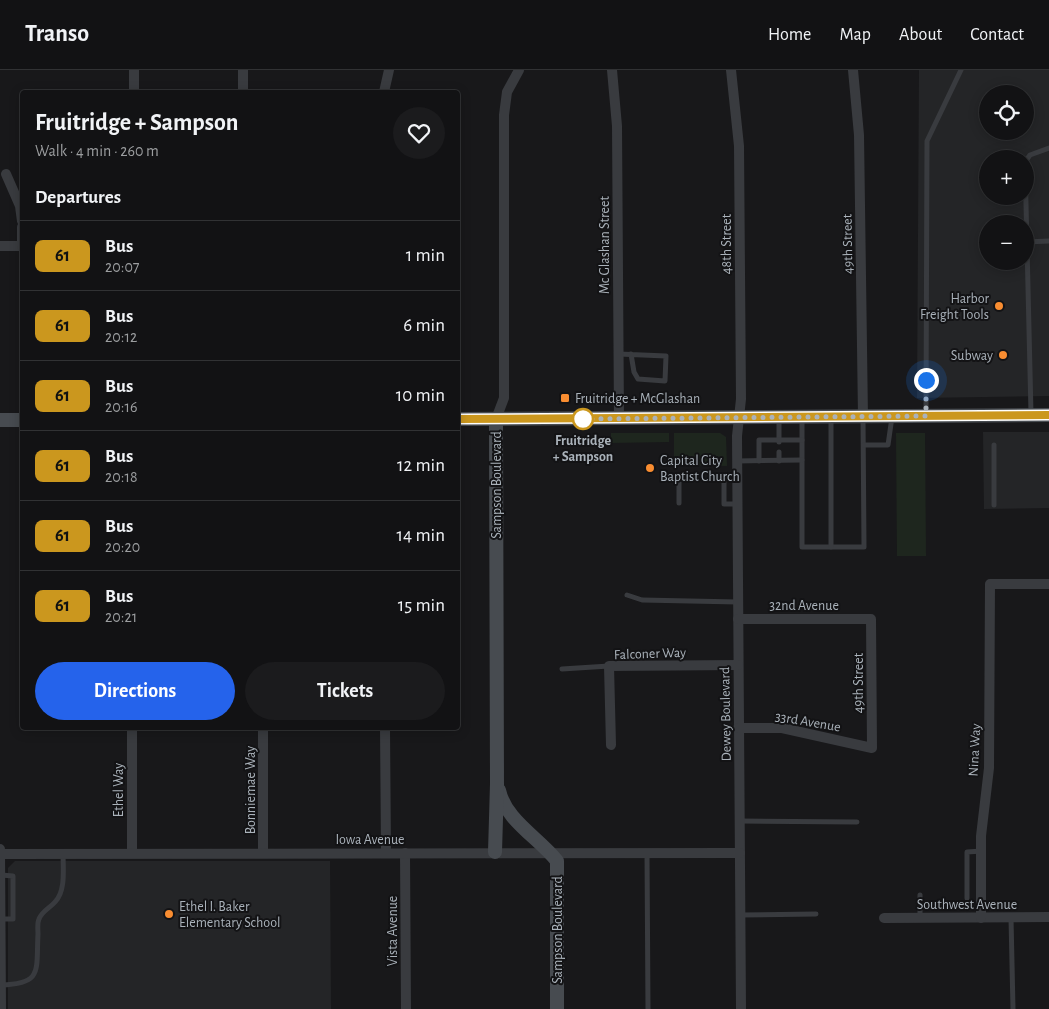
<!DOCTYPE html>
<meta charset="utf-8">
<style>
:root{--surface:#121214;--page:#1b1b1d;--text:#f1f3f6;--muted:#9c9ea0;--line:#313234;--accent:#2563eb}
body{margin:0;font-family:"Alegreya Sans",sans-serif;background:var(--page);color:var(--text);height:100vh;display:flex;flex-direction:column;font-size:19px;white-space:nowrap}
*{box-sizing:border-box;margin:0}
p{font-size:16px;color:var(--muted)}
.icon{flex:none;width:28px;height:28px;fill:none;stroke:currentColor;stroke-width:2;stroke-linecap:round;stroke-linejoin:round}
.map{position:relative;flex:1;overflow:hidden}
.side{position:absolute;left:20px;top:20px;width:440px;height:640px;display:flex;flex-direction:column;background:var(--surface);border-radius:5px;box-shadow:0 2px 12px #0003,0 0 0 1px var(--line)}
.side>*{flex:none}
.badge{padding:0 10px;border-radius:8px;font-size:18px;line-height:32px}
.tools{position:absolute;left:979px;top:15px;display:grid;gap:10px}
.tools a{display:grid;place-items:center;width:55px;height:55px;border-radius:50%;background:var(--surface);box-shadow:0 2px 12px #0003,0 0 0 1px var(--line);font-size:25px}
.you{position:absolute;width:25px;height:25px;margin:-12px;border:4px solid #fff;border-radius:50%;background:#1a73e8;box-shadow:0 0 0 8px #1a73e833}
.map>.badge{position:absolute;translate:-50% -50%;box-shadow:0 0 0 2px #fff}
h2{padding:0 15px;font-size:19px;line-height:45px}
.round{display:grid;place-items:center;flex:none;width:52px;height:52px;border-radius:26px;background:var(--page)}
.head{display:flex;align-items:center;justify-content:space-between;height:85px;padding:0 15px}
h1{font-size:24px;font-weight:700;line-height:38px}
.button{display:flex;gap:10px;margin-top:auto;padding:10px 15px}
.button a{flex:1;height:58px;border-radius:30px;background:var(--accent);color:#fff;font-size:20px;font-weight:700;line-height:58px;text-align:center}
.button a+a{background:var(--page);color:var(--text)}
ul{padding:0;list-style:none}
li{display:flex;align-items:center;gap:15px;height:70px;padding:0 15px;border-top:1px solid var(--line)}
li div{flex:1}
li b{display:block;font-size:19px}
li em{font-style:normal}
li .badge{min-width:55px;font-weight:700;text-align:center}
header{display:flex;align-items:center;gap:30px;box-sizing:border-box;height:70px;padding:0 25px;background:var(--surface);border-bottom:1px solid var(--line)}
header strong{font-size:24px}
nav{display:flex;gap:28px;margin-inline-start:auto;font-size:18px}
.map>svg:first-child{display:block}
.built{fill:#242527;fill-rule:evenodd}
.green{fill:#1e261e}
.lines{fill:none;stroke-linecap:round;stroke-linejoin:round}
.lane{stroke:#393b3f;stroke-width:5}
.street{stroke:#393b3f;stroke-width:10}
.secondary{stroke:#474b50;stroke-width:14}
.line-casing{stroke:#fff;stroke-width:11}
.line{stroke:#cb971e;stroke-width:8}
.walk{stroke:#aab2ba;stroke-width:5;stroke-dasharray:0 9}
.poi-dot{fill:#f98d31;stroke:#131315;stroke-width:2}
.stop-dot{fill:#fff;stroke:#cb971e;stroke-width:2.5}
.labels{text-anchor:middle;stroke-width:4;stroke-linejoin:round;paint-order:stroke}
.street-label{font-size:14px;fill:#aab2ba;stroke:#131315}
.poi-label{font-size:14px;fill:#aab2ba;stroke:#131315;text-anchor:start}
.stop-label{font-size:14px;font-weight:bold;fill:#aab2ba;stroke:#131315}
</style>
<header>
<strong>Transo</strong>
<nav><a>Home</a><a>Map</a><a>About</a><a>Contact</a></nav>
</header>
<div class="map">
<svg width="1049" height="939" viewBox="0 0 1049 939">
<rect width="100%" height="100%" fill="#18181a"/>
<!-- built -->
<g class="built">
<path d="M919,0H1049V326L917,328ZM988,24H1025V61H988ZM988,89H1025V126H988ZM988,154H1025V191H988Z"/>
<polygon points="983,362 1049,362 1049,438 984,439"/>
<polygon points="15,791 330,791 331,939 8,939 8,798"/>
</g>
<!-- green -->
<g class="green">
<polygon points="611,363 669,363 669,372 611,373"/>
<polygon points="674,363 720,363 726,367 727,396 674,395"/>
<polygon points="896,363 925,363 926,486 897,486"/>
</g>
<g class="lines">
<!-- lane -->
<g class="lane">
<polyline points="1026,172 1049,171"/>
<polyline points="619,284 666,286 665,311 638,309 634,302 631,284"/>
<polyline points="926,343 927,71 961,0"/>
<polyline points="1031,343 1025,92 1030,85 1049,78"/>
<polyline points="779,348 779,372"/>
<polyline points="802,348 802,477 864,477 863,347"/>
<polyline points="831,348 831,477"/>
<polyline points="864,375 888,375 892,347"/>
<polyline points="994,375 994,435"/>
<polyline points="779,382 779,391"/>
<polyline points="737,391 802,390"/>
<polyline points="759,391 759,370 802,370"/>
<polyline points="724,409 724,434 737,434"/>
<polyline points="679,433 679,408"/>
<polyline points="627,525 642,530 738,532"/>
<polyline points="562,599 609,596"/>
<polyline points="740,751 857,752"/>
<polyline points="647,783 648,939"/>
<polyline points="920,825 920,847"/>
<polyline points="967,828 967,782 982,781"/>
<polyline points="740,845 816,844"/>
<polyline points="1011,848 1013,939"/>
<polyline points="0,849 13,849 13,806 1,805"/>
<path d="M1,915C43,914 36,901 38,864C38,860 37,853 39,849C42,841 50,838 55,832C66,821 63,798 63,783"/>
</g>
<!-- street -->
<g class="street">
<polyline points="612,0 617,56 619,349"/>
<polyline points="731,0 739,76 741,329 737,366 741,939"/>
<polyline points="853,0 859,65 863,347"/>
<polyline points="134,22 134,0"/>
<polyline points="243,22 243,0"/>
<polyline points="384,22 389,0"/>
<polyline points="6,104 20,136 22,151"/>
<polyline points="0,176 22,176"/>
<polyline points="22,176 22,157"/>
<polyline points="496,349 504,328 504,45 507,22 519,0"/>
<polyline points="738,549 871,549 872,678 782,658 738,658"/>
<polyline points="132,658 132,783"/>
<polyline points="263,658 263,782"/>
<polyline points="385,658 386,782"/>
<polyline points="611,675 609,596 738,595"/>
<polyline points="0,779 1,939"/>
<polyline points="405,783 406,939"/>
<polyline points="0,784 740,783"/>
<polyline points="884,848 1049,847"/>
<polyline points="981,848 981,766 989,698 990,514 1049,514"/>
</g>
<!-- secondary -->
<g class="secondary">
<polyline points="458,349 1049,345"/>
<polyline points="0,350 22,350"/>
<path d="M499,720C505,750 539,768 557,791V939"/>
<polyline points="495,782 497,714 496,349"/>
</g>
</g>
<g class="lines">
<!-- line casing -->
<g class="line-casing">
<polyline id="line" points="458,349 1049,345"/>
</g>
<!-- line -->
<use href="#line" class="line"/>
<!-- walk -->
<polyline class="walk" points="583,349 926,346 926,310"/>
</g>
<!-- markers -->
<g class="poi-dot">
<circle cx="999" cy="236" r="5"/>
<circle cx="1003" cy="285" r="5"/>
<rect x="560" y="323" width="10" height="10" rx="2.5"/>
<circle cx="650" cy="398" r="5"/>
<circle cx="169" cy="844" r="5"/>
</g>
<circle class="stop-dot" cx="583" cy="349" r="10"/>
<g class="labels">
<!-- street labels -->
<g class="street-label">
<text transform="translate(726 174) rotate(-90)" y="5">48th Street</text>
<text transform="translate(847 174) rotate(-91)" y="5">49th Street</text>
<text transform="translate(604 175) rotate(-90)" y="5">Mc Glashan Street</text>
<text transform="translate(496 415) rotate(-90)" y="5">Sampson Boulevard</text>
<text x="804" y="540">32nd Avenue</text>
<text transform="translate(650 583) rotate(-2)" y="5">Falconer Way</text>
<text transform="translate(858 613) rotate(-90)" y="5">49th Street</text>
<text transform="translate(725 644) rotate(-91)" y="5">Dewey Boulevard</text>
<text transform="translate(808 651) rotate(10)" y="5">33rd Avenue</text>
<text transform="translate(974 680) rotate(-87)" y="5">Nina Way</text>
<text transform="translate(118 720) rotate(-90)" y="5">Ethel Way</text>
<text transform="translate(250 720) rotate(-90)" y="5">Bonniemae Way</text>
<text x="370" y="774">Iowa Avenue</text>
<text x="967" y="839">Southwest Avenue</text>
<text transform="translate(557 860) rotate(-90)" y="5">Sampson Boulevard</text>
<text transform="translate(392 861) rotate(-90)" y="5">Vista Avenue</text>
</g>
<!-- poi labels -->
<g class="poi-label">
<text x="989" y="233" text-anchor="end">Harbor<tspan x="989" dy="16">Freight Tools</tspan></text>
<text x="993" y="290" text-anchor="end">Subway</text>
<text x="575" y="333">Fruitridge + McGlashan</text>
<text x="660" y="395">Capital City<tspan x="660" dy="16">Baptist Church</tspan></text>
<text x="179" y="841">Ethel I. Baker<tspan x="179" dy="16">Elementary School</tspan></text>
</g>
<!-- stop labels -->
<g class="stop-label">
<text x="583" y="375">Fruitridge<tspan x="583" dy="16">+ Sampson</tspan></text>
</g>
</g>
</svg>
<div class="tools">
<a><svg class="icon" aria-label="locate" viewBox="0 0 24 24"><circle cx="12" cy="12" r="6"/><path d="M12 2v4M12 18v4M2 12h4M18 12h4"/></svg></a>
<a>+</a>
<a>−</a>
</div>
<div class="you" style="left:926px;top:310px"></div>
<section class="side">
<div class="head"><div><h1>Fruitridge + Sampson</h1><p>Walk · 4 min · 260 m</p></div><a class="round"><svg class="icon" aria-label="heart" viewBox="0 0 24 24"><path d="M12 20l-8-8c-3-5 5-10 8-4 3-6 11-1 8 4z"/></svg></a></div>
<h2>Departures</h2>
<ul>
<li><span class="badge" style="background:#cb971e;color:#111">61</span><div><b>Bus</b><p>20:07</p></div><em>1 min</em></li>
<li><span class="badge" style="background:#cb971e;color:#111">61</span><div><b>Bus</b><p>20:12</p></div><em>6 min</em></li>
<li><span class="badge" style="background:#cb971e;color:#111">61</span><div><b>Bus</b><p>20:16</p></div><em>10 min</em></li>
<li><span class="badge" style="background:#cb971e;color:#111">61</span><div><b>Bus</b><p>20:18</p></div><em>12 min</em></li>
<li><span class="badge" style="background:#cb971e;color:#111">61</span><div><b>Bus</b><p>20:20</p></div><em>14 min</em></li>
<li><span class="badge" style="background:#cb971e;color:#111">61</span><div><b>Bus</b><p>20:21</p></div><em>15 min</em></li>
</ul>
<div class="button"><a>Directions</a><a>Tickets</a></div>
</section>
</div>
